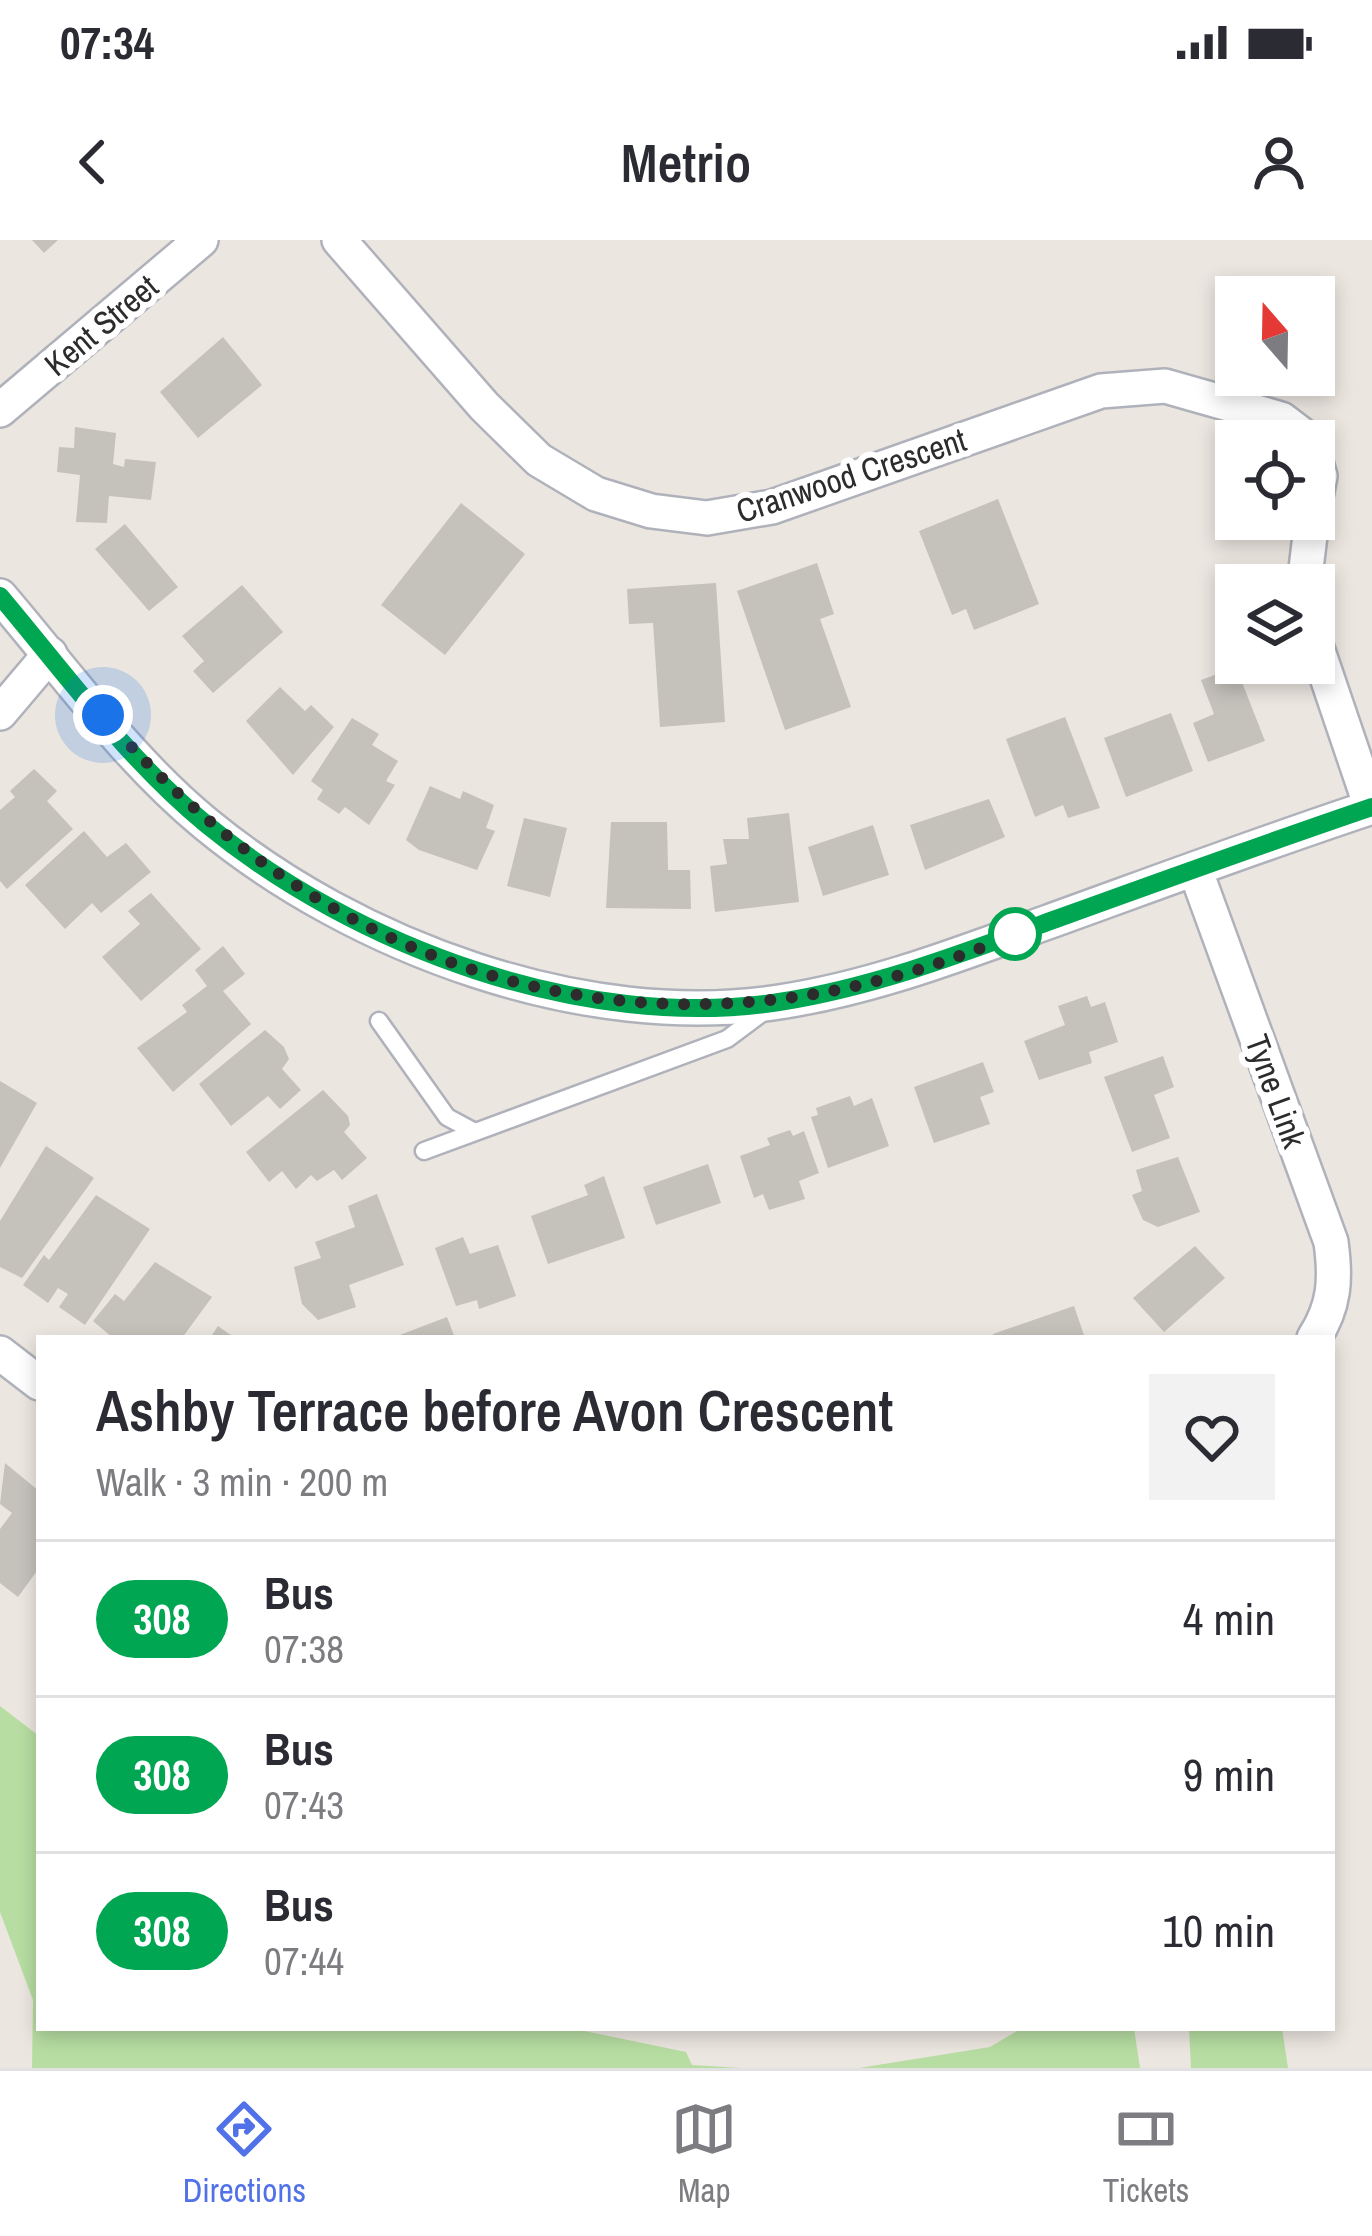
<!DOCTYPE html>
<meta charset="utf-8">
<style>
:root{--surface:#fff;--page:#f2f2f3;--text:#2b2b33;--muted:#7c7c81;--line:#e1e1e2;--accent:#5171e8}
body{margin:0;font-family:"Archivo Narrow",sans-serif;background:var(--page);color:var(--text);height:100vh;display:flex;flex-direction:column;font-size:45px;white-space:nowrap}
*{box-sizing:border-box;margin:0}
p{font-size:39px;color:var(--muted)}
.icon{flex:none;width:66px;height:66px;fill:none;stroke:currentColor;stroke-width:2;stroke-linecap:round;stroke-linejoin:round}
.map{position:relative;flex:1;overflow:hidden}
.drawer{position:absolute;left:36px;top:1095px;width:1299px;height:696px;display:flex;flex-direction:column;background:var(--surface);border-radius:0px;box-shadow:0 6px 18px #0003}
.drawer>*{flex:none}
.badge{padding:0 24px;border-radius:39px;font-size:42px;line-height:78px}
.needle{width:78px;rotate:340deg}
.buttons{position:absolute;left:1215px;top:36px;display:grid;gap:24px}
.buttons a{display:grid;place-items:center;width:120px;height:120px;border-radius:0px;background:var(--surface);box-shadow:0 6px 18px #0003;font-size:60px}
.you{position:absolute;width:60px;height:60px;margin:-30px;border:9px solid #fff;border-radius:50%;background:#1a73e8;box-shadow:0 0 0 18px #1a73e833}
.map>.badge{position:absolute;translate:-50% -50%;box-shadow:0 0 0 6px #fff}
.round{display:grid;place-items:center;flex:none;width:126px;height:126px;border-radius:0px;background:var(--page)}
.overview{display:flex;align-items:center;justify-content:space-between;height:204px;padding:0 60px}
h1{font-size:57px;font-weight:600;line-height:90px}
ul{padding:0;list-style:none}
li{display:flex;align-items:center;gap:36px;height:156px;padding:0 60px;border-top:3px solid var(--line)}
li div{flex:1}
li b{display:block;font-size:45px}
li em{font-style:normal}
li .badge{min-width:132px;font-weight:700;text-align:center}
.status{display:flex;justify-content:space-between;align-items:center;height:84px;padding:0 60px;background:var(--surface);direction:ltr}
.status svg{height:33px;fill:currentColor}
header{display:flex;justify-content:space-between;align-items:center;height:156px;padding:0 60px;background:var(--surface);font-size:54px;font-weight:600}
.menu{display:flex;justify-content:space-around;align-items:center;height:168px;border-top:3px solid var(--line);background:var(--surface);font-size:33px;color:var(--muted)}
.menu a{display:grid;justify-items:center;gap:6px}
.menu .on{color:var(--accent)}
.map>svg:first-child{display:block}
.green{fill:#b7dda2}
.building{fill:#c5c1bb}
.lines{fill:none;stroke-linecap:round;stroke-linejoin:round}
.service-casing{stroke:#b0b2bb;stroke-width:21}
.minor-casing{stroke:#b0b2bb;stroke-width:38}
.service{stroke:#fff;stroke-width:16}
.minor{stroke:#fff;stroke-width:33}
.line-casing{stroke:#fff;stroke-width:27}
.line{stroke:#00a651;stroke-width:18}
.walk{stroke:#2c2c2c;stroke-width:12;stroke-dasharray:0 21.6}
.stop-dot{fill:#fff;stroke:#00a651;stroke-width:6}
.labels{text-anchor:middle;stroke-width:12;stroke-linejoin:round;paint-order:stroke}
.street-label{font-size:33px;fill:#2c2c2c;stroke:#fff}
</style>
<div class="status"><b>07:34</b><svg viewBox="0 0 49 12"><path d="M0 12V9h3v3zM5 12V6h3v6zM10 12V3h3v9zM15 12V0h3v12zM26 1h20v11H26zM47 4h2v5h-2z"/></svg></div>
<header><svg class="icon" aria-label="back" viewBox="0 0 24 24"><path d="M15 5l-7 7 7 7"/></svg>Metrio<svg class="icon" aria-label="person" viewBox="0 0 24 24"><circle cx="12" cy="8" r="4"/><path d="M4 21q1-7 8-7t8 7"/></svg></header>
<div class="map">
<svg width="1372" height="1828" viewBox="0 0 1372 1828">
<rect width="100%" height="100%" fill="#ece6e0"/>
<!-- green -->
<g class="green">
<polygon points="0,1466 39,1496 39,1788 570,1788 686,1812 692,1825 741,1828 32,1828 33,1760 0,1672"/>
<polygon points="1022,1788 1134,1788 1140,1828 859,1828 990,1807"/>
<polygon points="1189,1788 1282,1788 1288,1828 1191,1828"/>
</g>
<!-- building -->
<g class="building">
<polygon points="32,0 58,0 44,13"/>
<polygon points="223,97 262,145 198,198 160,152"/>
<polygon points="75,187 116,193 113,224 124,227 125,219 156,222 151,260 109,256 107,283 76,282 80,235 57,232 59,207 74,208"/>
<polygon points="998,259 1039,364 974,390 966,369 952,375 919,291"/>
<polygon points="461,263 525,314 445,415 381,365"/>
<polygon points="125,284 178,347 149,371 95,309"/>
<polygon points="817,323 834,374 820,379 851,467 785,490 737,351"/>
<polygon points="716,343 725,482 660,487 653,383 629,384 627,349"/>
<polygon points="242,345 283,392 213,453 193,431 204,421 182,396"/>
<polygon points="1236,427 1265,501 1208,522 1193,483 1214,474 1201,440"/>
<polygon points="280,447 305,471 311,465 334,487 293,535 246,481"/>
<polygon points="1171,473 1193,531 1126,557 1104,498"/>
<polygon points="1065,477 1100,568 1068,578 1063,565 1035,577 1006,499"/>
<polygon points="352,478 379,494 372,505 398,521 386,541 395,545 369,585 345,567 339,574 317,559 323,550 311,541"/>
<polygon points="34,529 57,551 47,561 73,589 7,649 0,641 0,570 15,557 10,551"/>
<polygon points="430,546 460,559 463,551 494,565 486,588 495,591 477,630 419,610 406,600"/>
<polygon points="989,559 1005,597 925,630 910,585"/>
<polygon points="789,573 799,662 715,672 710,626 727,624 723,599 749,599 747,578"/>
<polygon points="524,578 567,588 550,657 507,646"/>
<polygon points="611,582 667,582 668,630 690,630 691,669 606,668"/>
<polygon points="873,585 889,635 823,656 808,607"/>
<polygon points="84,591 107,617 126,603 151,632 101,673 92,663 65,689 25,645"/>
<polygon points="151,653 201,709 141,761 102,717 140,684 128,671"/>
<polygon points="223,706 245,734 223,751 251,784 173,852 137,808 187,772 182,765 207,746 195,730"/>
<polygon points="1087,756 1091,767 1105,762 1118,802 1089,812 1092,823 1039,840 1024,801 1065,785 1058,766"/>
<polygon points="265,790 284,807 289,819 282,829 301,850 280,869 268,856 231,886 199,844"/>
<polygon points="1163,816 1174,847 1154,855 1170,898 1132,912 1104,837"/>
<polygon points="983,822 994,852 980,857 990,884 934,903 914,847"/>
<polygon points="0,841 37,863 0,928"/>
<polygon points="323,850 348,876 350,885 344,892 367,918 342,940 334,930 317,941 311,935 296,949 282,931 269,942 246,912"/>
<polygon points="850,856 854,866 872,858 889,906 828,928 811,877 818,875 816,868"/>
<polygon points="790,890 793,896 804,891 819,933 799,941 805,959 769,970 763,954 754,958 740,916 770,905 767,898"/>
<polygon points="46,906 94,938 22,1038 0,1027 0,981"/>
<polygon points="1178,917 1200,972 1158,987 1143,980 1132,955 1142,951 1136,930"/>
<polygon points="708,924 721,963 656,985 643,947"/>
<polygon points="604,936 625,998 548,1024 531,976 588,955 584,945"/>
<polygon points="377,954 404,1025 349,1045 356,1067 318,1080 302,1064 294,1027 321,1018 315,1002 355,987 348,966"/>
<polygon points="96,955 150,989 85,1085 59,1067 68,1054 58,1048 48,1063 23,1045 44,1015 49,1020"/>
<polygon points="463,997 470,1014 498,1005 516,1056 479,1069 477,1060 456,1066 435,1008"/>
<polygon points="1195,1006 1225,1038 1164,1092 1133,1058"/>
<polygon points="155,1022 212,1057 182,1098 113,1098 93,1081 115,1054 124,1061"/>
<polygon points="1074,1066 1085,1098 995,1098 993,1094"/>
<polygon points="447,1077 455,1098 392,1098"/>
<polygon points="218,1086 235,1098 210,1098"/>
<polygon points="5,1223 39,1251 39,1328 18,1357 0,1343 0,1289 12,1273 0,1264"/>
</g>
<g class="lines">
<!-- service casing -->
<g class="service-casing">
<g id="service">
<polyline points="379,781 447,877 473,891"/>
<polyline points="424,911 727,799 770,767"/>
</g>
</g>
<!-- minor casing -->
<g class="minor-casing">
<g id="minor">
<polyline points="339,0 484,166 539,220 596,254 651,271 707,278 772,267 1101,151 1165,146 1281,179 1310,201"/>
<polyline points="0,170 201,0"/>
<polyline points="1314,216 1320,236 1314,267"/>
<polyline points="1304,345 1312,279"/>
<path d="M0,356C66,433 128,520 206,584C355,707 585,792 779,762C872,748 960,714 1048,682C1156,643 1263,603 1372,567"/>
<polyline points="1314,399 1371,567"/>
<polyline points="0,473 50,414"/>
<path d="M1195,629L1331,1002C1336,1039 1335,1066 1314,1098"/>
<polyline points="0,1113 39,1143"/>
</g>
</g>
<!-- service -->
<use href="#service" class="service"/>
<!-- minor -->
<use href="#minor" class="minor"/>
</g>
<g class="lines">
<!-- line casing -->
<g class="line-casing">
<path id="line" d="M0,356C65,433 128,520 206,584C355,707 585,792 779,762C875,747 966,712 1056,679C1161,641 1266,603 1372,567"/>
</g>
<!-- line -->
<use href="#line" class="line"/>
<!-- walk -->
<path class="walk" d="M103,475C343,754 678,840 1015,694"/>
</g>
<!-- markers -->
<circle class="stop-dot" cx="1015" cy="694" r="24"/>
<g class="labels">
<!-- street labels -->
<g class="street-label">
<text transform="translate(101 85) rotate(-40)" y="12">Kent Street</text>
<text transform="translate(851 235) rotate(-18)" y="12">Cranwood Crescent</text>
<text transform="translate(1276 851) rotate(70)" y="12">Tyne Link</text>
</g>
</g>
</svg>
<div class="buttons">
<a><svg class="needle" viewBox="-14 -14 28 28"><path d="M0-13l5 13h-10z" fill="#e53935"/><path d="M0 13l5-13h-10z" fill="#7c7c81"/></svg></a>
<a><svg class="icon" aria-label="locate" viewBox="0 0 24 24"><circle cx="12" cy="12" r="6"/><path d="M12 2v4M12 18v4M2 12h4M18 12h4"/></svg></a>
<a><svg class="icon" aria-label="layers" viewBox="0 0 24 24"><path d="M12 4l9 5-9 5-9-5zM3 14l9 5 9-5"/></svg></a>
</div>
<div class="you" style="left:103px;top:475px"></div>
<section class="drawer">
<div class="overview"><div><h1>Ashby Terrace before Avon Crescent</h1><p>Walk · 3 min · 200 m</p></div><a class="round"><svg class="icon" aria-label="heart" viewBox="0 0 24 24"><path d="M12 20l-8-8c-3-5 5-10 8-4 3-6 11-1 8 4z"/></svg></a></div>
<ul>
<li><span class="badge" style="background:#00a651;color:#fff">308</span><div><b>Bus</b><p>07:38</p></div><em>4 min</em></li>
<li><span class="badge" style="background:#00a651;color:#fff">308</span><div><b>Bus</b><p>07:43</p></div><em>9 min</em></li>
<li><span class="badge" style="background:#00a651;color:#fff">308</span><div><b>Bus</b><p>07:44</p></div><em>10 min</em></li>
</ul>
</section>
</div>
<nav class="menu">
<a class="on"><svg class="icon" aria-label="directions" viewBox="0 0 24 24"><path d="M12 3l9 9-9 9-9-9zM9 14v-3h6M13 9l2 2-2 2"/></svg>Directions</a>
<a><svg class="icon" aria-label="map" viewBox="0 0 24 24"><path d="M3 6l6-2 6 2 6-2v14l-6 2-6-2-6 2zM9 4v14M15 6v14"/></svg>Map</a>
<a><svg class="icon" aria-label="tickets" viewBox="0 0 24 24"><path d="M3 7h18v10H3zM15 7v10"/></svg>Tickets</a>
</nav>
